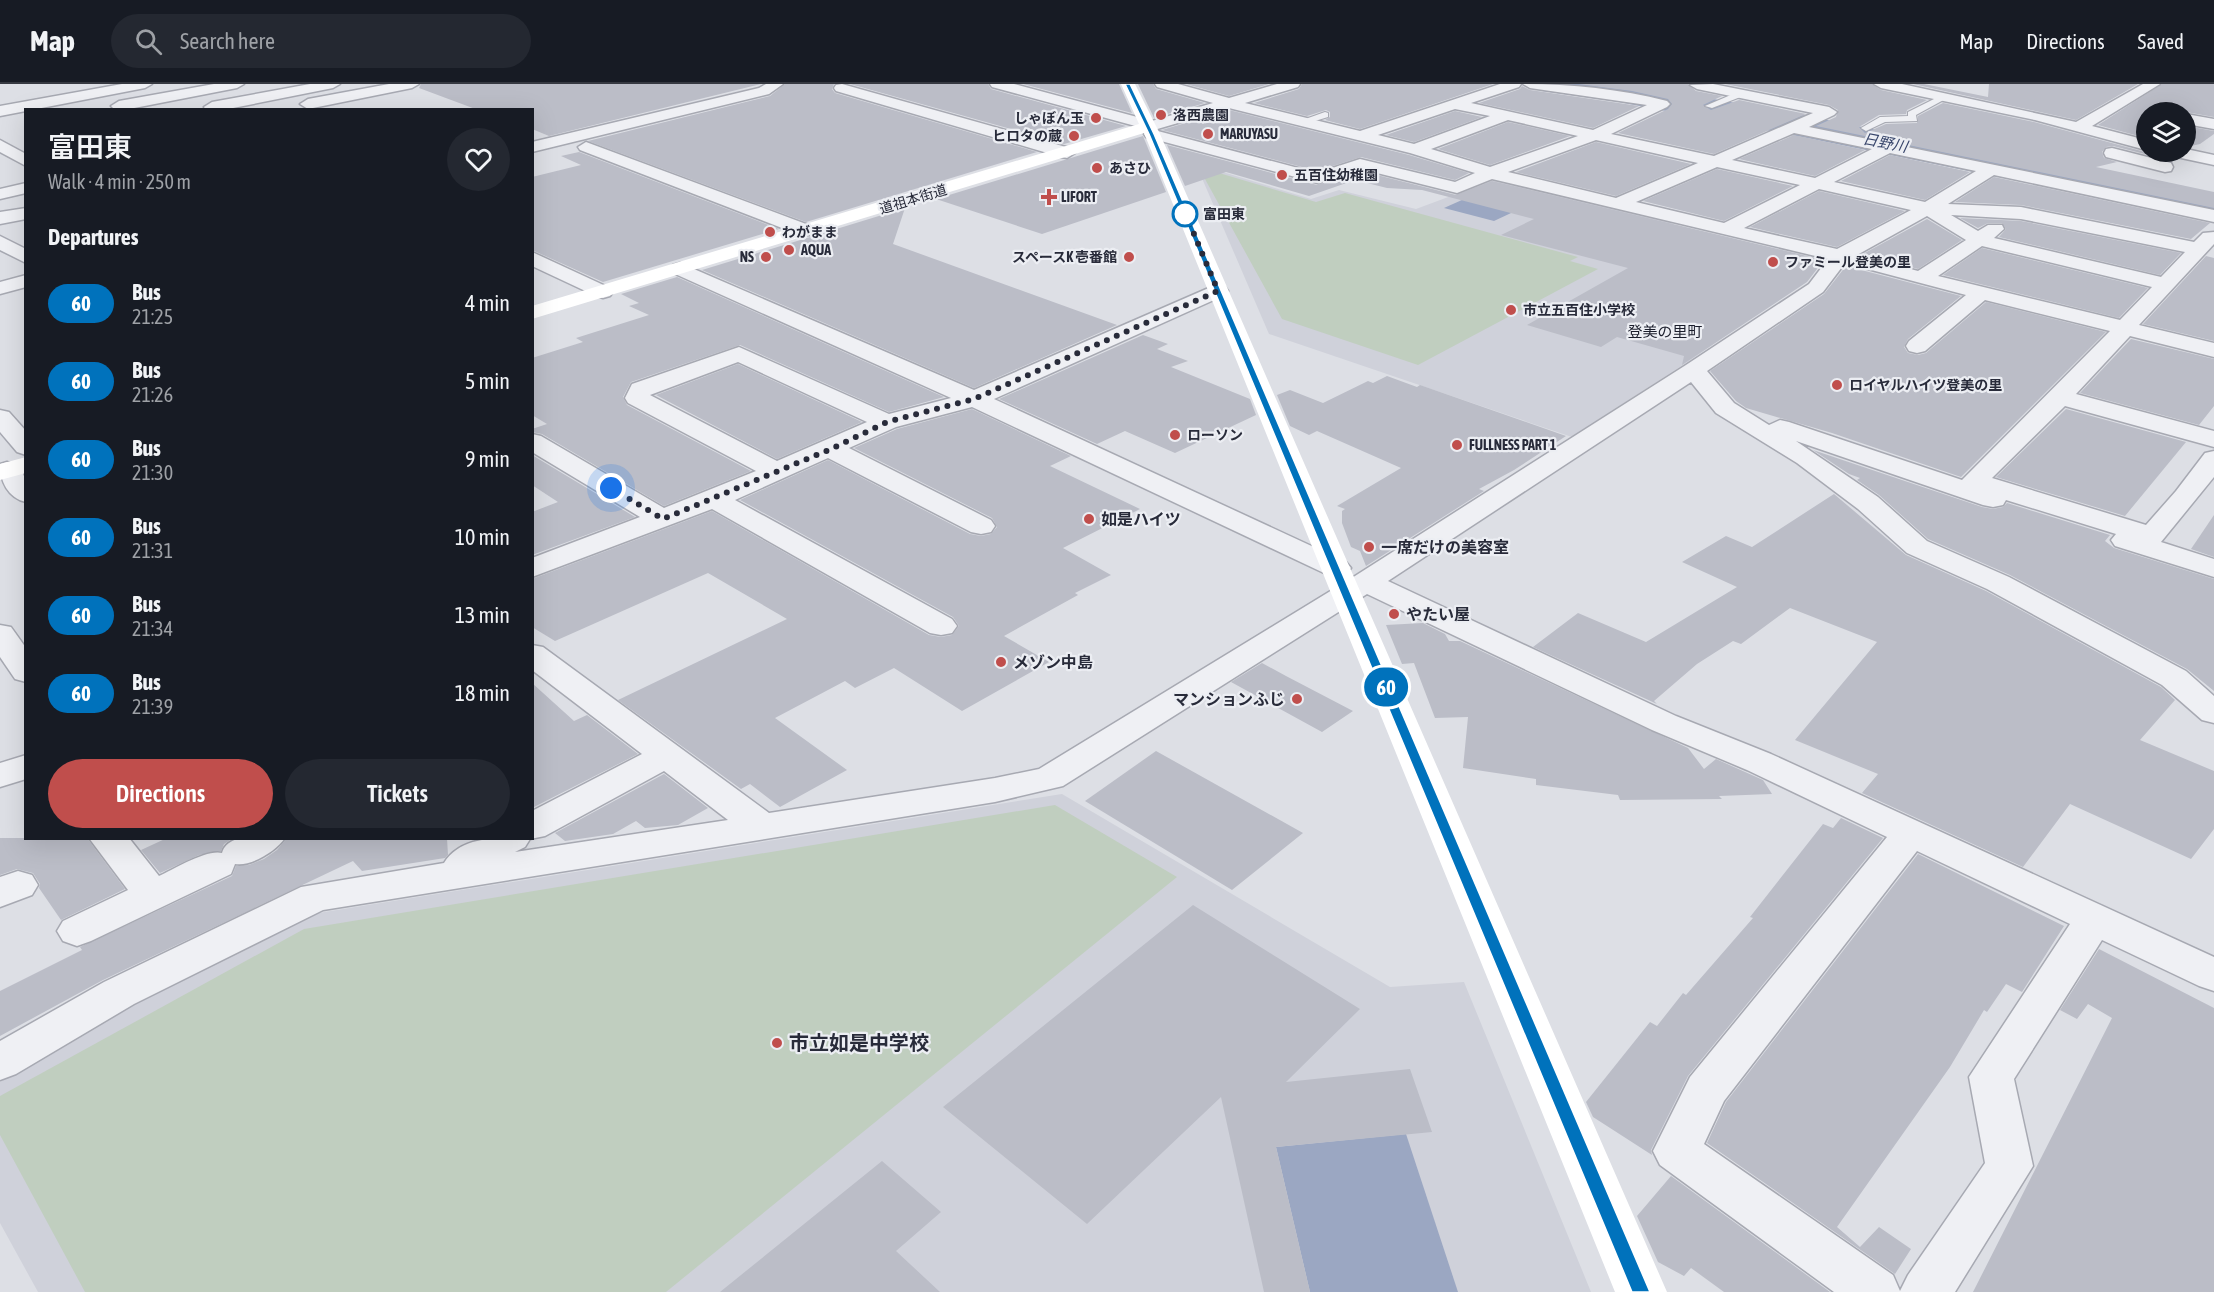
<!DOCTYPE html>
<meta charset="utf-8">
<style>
:root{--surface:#171b24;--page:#242831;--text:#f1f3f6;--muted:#9ea1a6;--line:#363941;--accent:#c04e4c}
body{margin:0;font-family:"Asap Condensed","Noto Sans JP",sans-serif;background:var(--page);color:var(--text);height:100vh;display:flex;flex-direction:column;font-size:22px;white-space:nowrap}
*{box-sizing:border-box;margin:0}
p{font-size:20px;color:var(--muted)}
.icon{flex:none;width:33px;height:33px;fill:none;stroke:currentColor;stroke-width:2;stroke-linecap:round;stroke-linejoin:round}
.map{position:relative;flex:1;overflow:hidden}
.panel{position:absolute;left:24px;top:24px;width:510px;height:732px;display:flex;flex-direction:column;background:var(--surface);border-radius:0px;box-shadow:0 6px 24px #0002}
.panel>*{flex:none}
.badge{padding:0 12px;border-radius:20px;font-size:21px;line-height:39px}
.controls{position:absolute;left:2136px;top:18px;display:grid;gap:12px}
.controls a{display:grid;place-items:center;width:60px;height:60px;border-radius:50%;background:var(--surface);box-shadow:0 6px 24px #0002;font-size:30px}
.you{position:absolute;width:30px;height:30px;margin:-15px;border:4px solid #fff;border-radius:50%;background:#1a73e8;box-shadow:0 0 0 9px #1a73e833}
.map>.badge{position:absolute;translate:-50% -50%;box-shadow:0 0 0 3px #fff}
h2{padding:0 24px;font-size:22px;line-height:54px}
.round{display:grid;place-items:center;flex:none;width:63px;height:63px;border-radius:32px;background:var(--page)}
.head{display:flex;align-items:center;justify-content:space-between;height:102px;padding:0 24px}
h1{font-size:28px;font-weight:600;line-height:45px}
.cta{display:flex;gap:12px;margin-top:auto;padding:12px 24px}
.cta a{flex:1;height:69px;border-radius:36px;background:var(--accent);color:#fff;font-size:24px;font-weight:600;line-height:69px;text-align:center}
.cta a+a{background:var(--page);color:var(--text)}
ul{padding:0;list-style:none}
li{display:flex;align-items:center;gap:18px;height:78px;padding:0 24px}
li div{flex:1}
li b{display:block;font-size:22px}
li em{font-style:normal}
li .badge{min-width:66px;font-weight:700;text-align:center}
header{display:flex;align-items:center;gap:36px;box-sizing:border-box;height:84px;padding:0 30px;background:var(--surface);border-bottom:2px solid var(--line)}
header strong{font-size:28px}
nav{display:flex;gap:33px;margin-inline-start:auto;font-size:21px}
.search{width:420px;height:54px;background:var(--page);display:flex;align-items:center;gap:15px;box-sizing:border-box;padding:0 21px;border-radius:33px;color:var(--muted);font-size:22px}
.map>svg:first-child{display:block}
.built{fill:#cfd1da}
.green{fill:#c0cebf}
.water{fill:#9ba7c2}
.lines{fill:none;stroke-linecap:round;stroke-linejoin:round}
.river{fill:#9ba7c2;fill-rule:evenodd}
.building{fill:#bbbdc7}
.lane-casing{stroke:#a7a9b2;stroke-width:2}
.street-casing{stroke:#a7a9b2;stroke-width:3}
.lane{fill:#eff0f4;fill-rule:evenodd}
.street{fill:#eff0f4;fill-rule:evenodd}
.secondary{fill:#fff;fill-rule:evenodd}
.line{fill:#0072bc;stroke:#fff;stroke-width:1.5}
.walk{stroke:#282b3a;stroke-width:6;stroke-dasharray:0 10.8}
.poi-dot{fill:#c04e4c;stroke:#eceef3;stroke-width:2}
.stop-dot{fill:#fff;stroke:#0072bc;stroke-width:3}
.labels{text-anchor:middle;stroke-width:4.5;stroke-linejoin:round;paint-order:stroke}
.far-poi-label{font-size:14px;font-weight:bold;fill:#282b3a;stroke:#eceef3;text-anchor:start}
.far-street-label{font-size:14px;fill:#282b3a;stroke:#eceef3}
.far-stop-label{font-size:14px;font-weight:bold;fill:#282b3a;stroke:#eceef3;text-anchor:start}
.far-water-label{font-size:15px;font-style:italic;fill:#36446a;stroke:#eceef3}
.far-neighbourhood-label{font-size:15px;fill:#1a1d2b;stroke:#eceef3}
.poi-label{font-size:16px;font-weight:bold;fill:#282b3a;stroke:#eceef3;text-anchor:start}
.near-poi-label{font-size:20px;font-weight:bold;fill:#282b3a;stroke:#eceef3;text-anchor:start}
</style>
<header>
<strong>Map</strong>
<div class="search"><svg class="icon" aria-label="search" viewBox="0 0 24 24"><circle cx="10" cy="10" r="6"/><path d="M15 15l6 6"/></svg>Search here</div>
<nav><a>Map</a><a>Directions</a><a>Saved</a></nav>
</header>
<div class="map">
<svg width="2214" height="1208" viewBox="0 0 2214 1208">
<rect width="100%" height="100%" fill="#dddfe5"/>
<!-- built -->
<g class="built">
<polygon points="1198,85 1213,85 1311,115 1339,106 1416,125 1494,96 1675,138 1641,156 1797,202 1692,275 1572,353 1269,250"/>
<polygon points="1062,710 1390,903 1464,898 1591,1208 38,1208 0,1139 0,998 129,921 306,831"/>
</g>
<!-- green -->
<g class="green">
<polygon points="1200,86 1209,86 1316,118 1345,109 1578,173 1570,177 1598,185 1418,281 1282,235"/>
<polygon points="1055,721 1177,793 666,1208 85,1208 0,1051 0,1012 304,845"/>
</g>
<!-- water -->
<g class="water">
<polygon points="1491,103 1541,115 1494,137 1444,124"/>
<polygon points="1406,1050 1458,1208 1310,1208 1276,1063"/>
</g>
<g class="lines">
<!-- river -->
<polygon class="river" points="1538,0 1630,0 1807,32 2214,113 2214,137 1807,54 1619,18 1542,7"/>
</g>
<!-- building -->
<g class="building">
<polygon points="421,0 761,0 549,52 532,45 532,26 478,26 419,4"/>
<polygon points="785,0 834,0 832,5 835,9 1037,68 806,138 588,57 770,12"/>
<polygon points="850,0 988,0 991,5 1126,42 1064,60"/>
<polygon points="1023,0 1119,0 1132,29"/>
<polygon points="1138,0 1153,0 1156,5 1205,19 1154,34"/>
<polygon points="1186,0 1269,0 1229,12"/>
<polygon points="1302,0 1493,0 1360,45 1325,36 1330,33 1330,28 1326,26 1307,32 1254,19 1299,5"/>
<polygon points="1578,0 1688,0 1696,7 1722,12 1703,21 1711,26 1739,16 1806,30 1714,70 1618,49 1668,25 1672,20 1668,15 1632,7"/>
<polygon points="1725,0 1872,0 1881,6 1927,16 1907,26 1906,30 1879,31 1859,43 1865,49 1886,40 1917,39 1918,32 1943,19 2034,38 2145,68 2163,68 2149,71 2113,62 2106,63 2102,68 2104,74 2117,78 2096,83 2214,108 2214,124 1816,42 1836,33 1838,26 1829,21"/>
<polygon points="1913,0 1924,0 1988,13 1989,0 2138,0 2076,36"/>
<polygon points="2162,0 2214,0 2214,33 2186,28 2146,28 2146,54 2098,41"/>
<polygon points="1522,2 1530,6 1639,22 1593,44 1479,19 1520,5"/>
<polygon points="1229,26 1409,71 1469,89 1455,96 1361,73 1317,87 1162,46"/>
<polygon points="1455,27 1482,33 1414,58 1386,51"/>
<polygon points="1508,38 1570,52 1490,81 1438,65"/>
<polygon points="2186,42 2214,47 2214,50 2200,60 2186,63"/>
<polygon points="1794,51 1865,66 1815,92 1739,75"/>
<polygon points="1143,52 1166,108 1042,150 936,115"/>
<polygon points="1596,58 1691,80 1616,112 1516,88"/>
<polygon points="1167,61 1317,101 1361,87 1456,111 1492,97 1824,176 1807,198 1682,281 1684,272 1617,253 1601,263 1527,241 1628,184 1501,151 1534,135 1422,106 1387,104 1355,96 1309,112 1226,88 1185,102"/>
<polygon points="579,68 779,145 603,198 532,166 532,93 581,81 561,72"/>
<polygon points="1890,71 1970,88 1925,116 1841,97"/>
<polygon points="1717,85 1793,102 1724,137 1643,117"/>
<polygon points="1994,93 2210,139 2191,155 2021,121 1955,118"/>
<polygon points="1819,107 1905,127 1837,163 1750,143"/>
<polygon points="905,124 893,160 1117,241 974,304 702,186"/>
<polygon points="1960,134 2021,137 2181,169 2160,191 1999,153 2006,145 2002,139 1988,139 1978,144"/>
<polygon points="1927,135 1962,156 1918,185 1863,170"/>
<polygon points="1982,164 2148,204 2119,234 1943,191"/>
<polygon points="2206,172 2214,174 2214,257 2143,240"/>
<polygon points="1846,182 1961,212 1908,255 1904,263 1908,269 1918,271 1926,269 1986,218 2106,248 1961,393 1832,349 1746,324 1736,317 1710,287 1824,210"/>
<polygon points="677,193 944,313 889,328 740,261 631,298 623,313 627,321 751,387 664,422 542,350 532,348 532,345 547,340 532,331 532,274 583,258 576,254 649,231 629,222 639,219 621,210"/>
<polygon points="1143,251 1168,260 1157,265 1188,277 1171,283 1250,315 1256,331 1175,369 1125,347 1097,360 999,315"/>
<polygon points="2131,255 2214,275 2214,322 2199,341 2080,309"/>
<polygon points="738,280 862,338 777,375 656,311"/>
<polygon points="1387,292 1417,303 1420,301 1566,352 1514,386 1479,405 1484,407 1366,482 1360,467 1351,463 1342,439 1342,427 1345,425 1337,422 1401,384 1317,347 1309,351 1290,342 1277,311 1290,306 1323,319 1368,297 1373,299"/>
<polygon points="972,325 1071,372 1050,382 1140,425 1063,464 1111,491 1075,509 1078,511 1004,552 1049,578 962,627 894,584 855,604 845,597 775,634 847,686 780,723 750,700 741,705 618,616 787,535 708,489 555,557 532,543 532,495 712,427 929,551 941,553 952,551 959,542 953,533 740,416 828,376 970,450 981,452 991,450 997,443 992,434 854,364 897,345"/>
<polygon points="2066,325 2186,358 2125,432 1996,393"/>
<polygon points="1813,366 1982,423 1993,425 2003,423 2007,419 2110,451 2105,457 2114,464 2214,495 2214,607 2187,585 2010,491 1928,455 1879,411 1857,396 1860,394 1849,390"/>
<polygon points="532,371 635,433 532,471 532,428 558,418 532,401"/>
<polygon points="1834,410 1906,471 1986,507 2161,603 2175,616 2140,656 2214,687 2214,745 2191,775 2070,720 2023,783 1862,709 1878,690 1795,656 1877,558 1790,524 1741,560 1733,557 1697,580 1654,617 1657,620 1533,563 1578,529 1646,558 1737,503 1682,478 1726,452 1752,463"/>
<polygon points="2214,431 2214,473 2191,465"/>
<polygon points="1423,539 1445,550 1449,557 1460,557 1688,664 1704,685 1716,675 1763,696 1772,710 1719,712 1722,715 1620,716 1618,711 1536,701 1536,695 1463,684 1468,633 1435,634 1414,579 1402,580 1386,541"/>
<polygon points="1262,579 1286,592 1353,627 1322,648 1231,598"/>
<polygon points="532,599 574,637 587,631 638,670 532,724"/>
<polygon points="1156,667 1303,749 1232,806 1085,717"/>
<polygon points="664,690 708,724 678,741 645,744 636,737 613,750 565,757 555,749"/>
<polygon points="1841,734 1883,754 1688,992 1651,1066 1652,1071 1593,1033 1586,1018 1650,938 1657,942 1683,909 1686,911 1753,834 1750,833 1823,740 1833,744"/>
<polygon points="0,754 87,754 125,805 61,836 39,804 40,800 33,789 17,785 0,791"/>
<polygon points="167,754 233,754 224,760 221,767 199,771 160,789 141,766"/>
<polygon points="287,754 447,754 448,771 445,774 362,787 353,777 103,896 0,952 0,907 82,866 80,863 232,792 236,782 249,781 264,775 277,766"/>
<polygon points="1918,770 2064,842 2022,908 2006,900 1987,928 1984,926 1950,983 1837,1143 1860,1163 1879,1143 1911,1165 1895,1190 1707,1059 1726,1018"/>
<polygon points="1193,821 1360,925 1286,998 1410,985 1432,1048 1276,1063 1310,1208 1264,1208 1221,1013 1087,1140 943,1023"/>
<polygon points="2099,865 2214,924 2214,1208 1973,1208 2112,934 2088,920 2077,935 2060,926"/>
<polygon points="882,1077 941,1128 896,1167 940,1208 720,1208"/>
<polygon points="1671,1092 1830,1208 1724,1208 1691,1184 1684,1192 1658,1178 1637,1132"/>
</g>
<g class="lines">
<!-- lane casing -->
<g class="lane-casing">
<g id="lane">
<polygon points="1740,7 1744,10 1743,12 1712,24 1705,22"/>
<polygon points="1942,11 1949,13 1916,31 1917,37 1885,38 1866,47 1861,44 1880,33 1908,32 1908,28"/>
<polygon points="1325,28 1328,29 1328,33 1302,41 1297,38"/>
</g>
</g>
<!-- street casing -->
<g class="street-casing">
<g id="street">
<polygon points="122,0 152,0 145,4 0,32 0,22"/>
<polygon points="214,0 244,0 237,4 124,26 114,25 111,22 119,17"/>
<polygon points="310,0 340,0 333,4 223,26 206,26 204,23 212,18"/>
<polygon points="389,0 419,0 412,4 308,25 300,20 308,15"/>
<polygon points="766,0 783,0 769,10 532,68 532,58 759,4"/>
<polygon points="842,0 1073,65 1075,69 1067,74 1061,73 836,7 834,4 836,1"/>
<path d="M990,0H1014L1152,37L1213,19L1157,3L1155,0H1178L1229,14L1277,0H1300L1298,3L1245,19L1360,47L1500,0H1521L1519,3L1471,19L1593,46L1647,21L1530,4L1523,0C1571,0 1620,5 1667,17L1670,20L1667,23L1611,50L1714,72L1813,29L1697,5L1690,1L1713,0L1829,23L1837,28L1834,31L1809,43L2214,126V138L1994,91L1948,120L2021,123L2194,158L2203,149L2214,148V160L2139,241L2214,259V273L2130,252L2076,310L2214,347V363L2065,322L1992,394L2146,441L2176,407L2205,369L2214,367V393L2161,458L2214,475V493L2115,462L2111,456L2116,450L2006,416L2003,421L1993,423L1983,421L1796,357L1878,413L1927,457L2009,493L2186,587L2214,612V639L2202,636L2162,601L1987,505L1907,469L1858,425L1797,379L1716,329L1691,298L1388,497L1676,632L1771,670L2214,873V907L2199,902L2102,856L2014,995L2033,1082L1955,1208H1834L1660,1081L1653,1067L1690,993L1887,753L1747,686L1652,646L1367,510L1063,702L995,718L323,826L134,920L16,990L0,996V957L104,898L301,803L444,779C462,750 503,754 532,754V727L642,670L532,586V561L543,563L769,729L995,694L1039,685L1355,492L1686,281L1809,200L1828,175L1492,95L1457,109L1361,85L1318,99L1146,53L1144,50L1146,47L1139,43L992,3ZM1229,24L1410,69L1475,89L1455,98L1360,75L1317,89L1154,46ZM1455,25L1490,32L1414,60L1378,51ZM1508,36L1578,52L1490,83L1431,65ZM1794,49L1872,65L1815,94L1732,76ZM1596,56L1698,79L1616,114L1508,88ZM1890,69L1976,87L1925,118L1834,98ZM1717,83L1800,101L1724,139L1636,118ZM1819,105L1911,126L1837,165L1744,144ZM1951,131L2021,135L2185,168L2161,193L1994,154L2004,145L2002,141H1988L1978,147ZM1927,132L1966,156L1918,187L1857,171ZM1982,162L2152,203L2120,236L1938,192ZM1845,179L1966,211L1909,257L1906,262L1909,267L1917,269L1925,267L1985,216L2110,247L1962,396L1789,338L1780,336L1769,341L1734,319L1707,287L1823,208ZM664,687L728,736L515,768L525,763L530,755L545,752ZM1917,767L2070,840L1969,993L1985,1079L1908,1191L1900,1207L1893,1191L1704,1060L1724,1017Z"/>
<polygon points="1874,0 1902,0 2076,38 2143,0 2160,0 2092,42 2146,56 2146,66 2035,36 1881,4"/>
<polygon points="2186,30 2214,35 2214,45 2186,40"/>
<polygon points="0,56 26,70 26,82 0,68"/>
<polygon points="586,58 814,143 816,147 814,151 800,151 580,66 578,63"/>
<polygon points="2112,64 2171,79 2173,83 2171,87 2165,88 2106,73 2104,69 2106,65"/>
<polygon points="2186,65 2214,71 2214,81 2167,71 2165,68 2186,68"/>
<polygon points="26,99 26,109 0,115 0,105"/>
<polygon points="26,124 26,135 0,140 0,128"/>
<polygon points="0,152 26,165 26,179 0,166"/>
<polygon points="532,168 610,204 613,208 610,212 603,214 596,212 532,182"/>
<path d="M680,179L974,306L1211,203L1218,201L1225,203L1228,207L1225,211L994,315L1346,478L1351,484L1346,490L1336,493L1326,490L972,323L896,343L849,364L991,436L995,442L991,448L981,450L971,448L828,374L735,416L952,535L957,542L952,549L941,551L930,549L712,425L532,493V474L640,433L532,368V350L541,352L664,424L756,387L628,319L625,314L632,300L739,263L889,330L951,314L673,189L670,185L673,181ZM738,278L867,338L777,377L650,311Z"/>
<polygon points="26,191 26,203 0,210 0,198"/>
<polygon points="0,326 9,328 26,347 26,371 17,368 0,348"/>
<path d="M7,378C28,383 26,400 26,418C8,414 0,397 0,380Z"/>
<polygon points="0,541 11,543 26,564 26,598 15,595 0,573"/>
<polygon points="26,671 26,695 0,703 0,679"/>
<path d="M89,754H129L159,792C174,785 207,765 222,769C228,747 265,754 285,754C276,767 251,783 235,780L231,790L91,857L77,862L63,857L57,847L63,837L128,806Z"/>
<polygon points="18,787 32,791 38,801 32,811 0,823 0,793"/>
</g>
</g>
<!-- lane -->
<use href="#lane" class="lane"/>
<!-- street -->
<use href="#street" class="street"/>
<!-- secondary -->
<g class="secondary">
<polygon points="1121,0 1135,0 1160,50 1667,1208 1615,1208 1144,49 532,235 532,222 1139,40"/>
<polygon points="26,373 26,389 0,396 0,380"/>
</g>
</g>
<!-- line -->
<polygon class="line" points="1125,0 1130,0 1154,50 1650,1208 1632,1208 1149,50"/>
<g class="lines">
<!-- walk -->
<polyline class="walk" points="611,404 663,435 831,365 887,338 974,315 1218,207 1183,124 1185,130"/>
</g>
<!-- markers -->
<g class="poi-dot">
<circle cx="1161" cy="31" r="6"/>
<circle cx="1096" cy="34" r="6"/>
<circle cx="1208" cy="50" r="6"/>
<circle cx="1074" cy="52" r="6"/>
<circle cx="1097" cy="84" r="6"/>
<circle cx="1282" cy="91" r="6"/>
<path d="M1046 104h6v6h6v6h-6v6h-6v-6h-6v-6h6z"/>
<circle cx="770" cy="148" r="6"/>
<circle cx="789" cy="166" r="6"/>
<circle cx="766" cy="173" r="6"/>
<circle cx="1129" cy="173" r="6"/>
<circle cx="1773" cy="178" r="6"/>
<circle cx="1511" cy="226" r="6"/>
<circle cx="1837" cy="301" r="6"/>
<circle cx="1175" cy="351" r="6"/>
<circle cx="1457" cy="361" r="6"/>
<circle cx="1089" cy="435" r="6"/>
<circle cx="1369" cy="463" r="6"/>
<circle cx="1394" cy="530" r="6"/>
<circle cx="1001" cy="578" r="6"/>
<circle cx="1297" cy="615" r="6"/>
<circle cx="777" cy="959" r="6"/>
</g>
<circle class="stop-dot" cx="1185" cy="130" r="12"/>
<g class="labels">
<!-- far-poi labels -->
<g class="far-poi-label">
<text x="1173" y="36">洛西農園</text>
<text x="1084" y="39" text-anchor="end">しゃぼん玉</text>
<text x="1220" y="55">MARUYASU</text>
<text x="1062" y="57" text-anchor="end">ヒロタの蔵</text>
<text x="1109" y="89">あさひ</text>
<text x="1294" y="96">五百住幼稚園</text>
<text x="1061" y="118">LIFORT</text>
<text x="782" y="153">わがまま</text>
<text x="801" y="171">AQUA</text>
<text x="754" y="178" text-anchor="end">NS</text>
<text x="1117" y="178" text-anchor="end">スペースK 壱番館</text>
<text x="1785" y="183">ファミール登美の里</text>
<text x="1523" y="231">市立五百住小学校</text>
<text x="1849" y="306">ロイヤルハイツ登美の里</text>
<text x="1187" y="356">ローソン</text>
<text x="1469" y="366">FULLNESS PART 1</text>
</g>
<!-- far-street labels -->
<g class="far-street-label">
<text transform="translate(913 115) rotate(-17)" y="5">道祖本街道</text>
</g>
<!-- far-stop labels -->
<g class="far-stop-label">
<text x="1203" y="135">富田東</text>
</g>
<!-- far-water labels -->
<g class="far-water-label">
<text transform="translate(1885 59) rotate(11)" y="5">日野川</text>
</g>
<!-- far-neighbourhood labels -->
<g class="far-neighbourhood-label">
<text x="1665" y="253">登美の里町</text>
</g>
<!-- poi labels -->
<g class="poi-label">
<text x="1101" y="441">如是ハイツ</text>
<text x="1381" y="469">一席だけの美容室</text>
<text x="1406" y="536">やたい屋</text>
<text x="1013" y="584">メゾン中島</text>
<text x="1285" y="621" text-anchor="end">マンションふじ</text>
</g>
<!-- near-poi labels -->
<g class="near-poi-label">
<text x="789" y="966">市立如是中学校</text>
</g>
</g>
</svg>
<div class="controls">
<a><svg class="icon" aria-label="layers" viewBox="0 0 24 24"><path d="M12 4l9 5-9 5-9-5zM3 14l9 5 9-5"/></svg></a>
</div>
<div class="you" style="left:611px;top:404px"></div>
<b class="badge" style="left:1386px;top:603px;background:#0072bc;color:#fff">60</b>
<section class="panel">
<div class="head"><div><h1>富田東</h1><p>Walk · 4 min · 250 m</p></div><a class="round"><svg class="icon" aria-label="heart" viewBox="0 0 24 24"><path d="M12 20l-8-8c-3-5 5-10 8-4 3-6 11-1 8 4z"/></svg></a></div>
<h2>Departures</h2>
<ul>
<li><span class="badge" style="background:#0072bc;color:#fff">60</span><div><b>Bus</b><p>21:25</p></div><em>4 min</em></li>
<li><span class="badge" style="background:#0072bc;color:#fff">60</span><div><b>Bus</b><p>21:26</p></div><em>5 min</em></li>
<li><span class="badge" style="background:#0072bc;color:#fff">60</span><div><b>Bus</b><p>21:30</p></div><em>9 min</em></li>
<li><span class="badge" style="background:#0072bc;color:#fff">60</span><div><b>Bus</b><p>21:31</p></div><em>10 min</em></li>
<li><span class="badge" style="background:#0072bc;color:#fff">60</span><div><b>Bus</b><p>21:34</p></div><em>13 min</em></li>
<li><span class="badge" style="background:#0072bc;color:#fff">60</span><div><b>Bus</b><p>21:39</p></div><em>18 min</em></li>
</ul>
<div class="cta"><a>Directions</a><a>Tickets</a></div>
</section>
</div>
